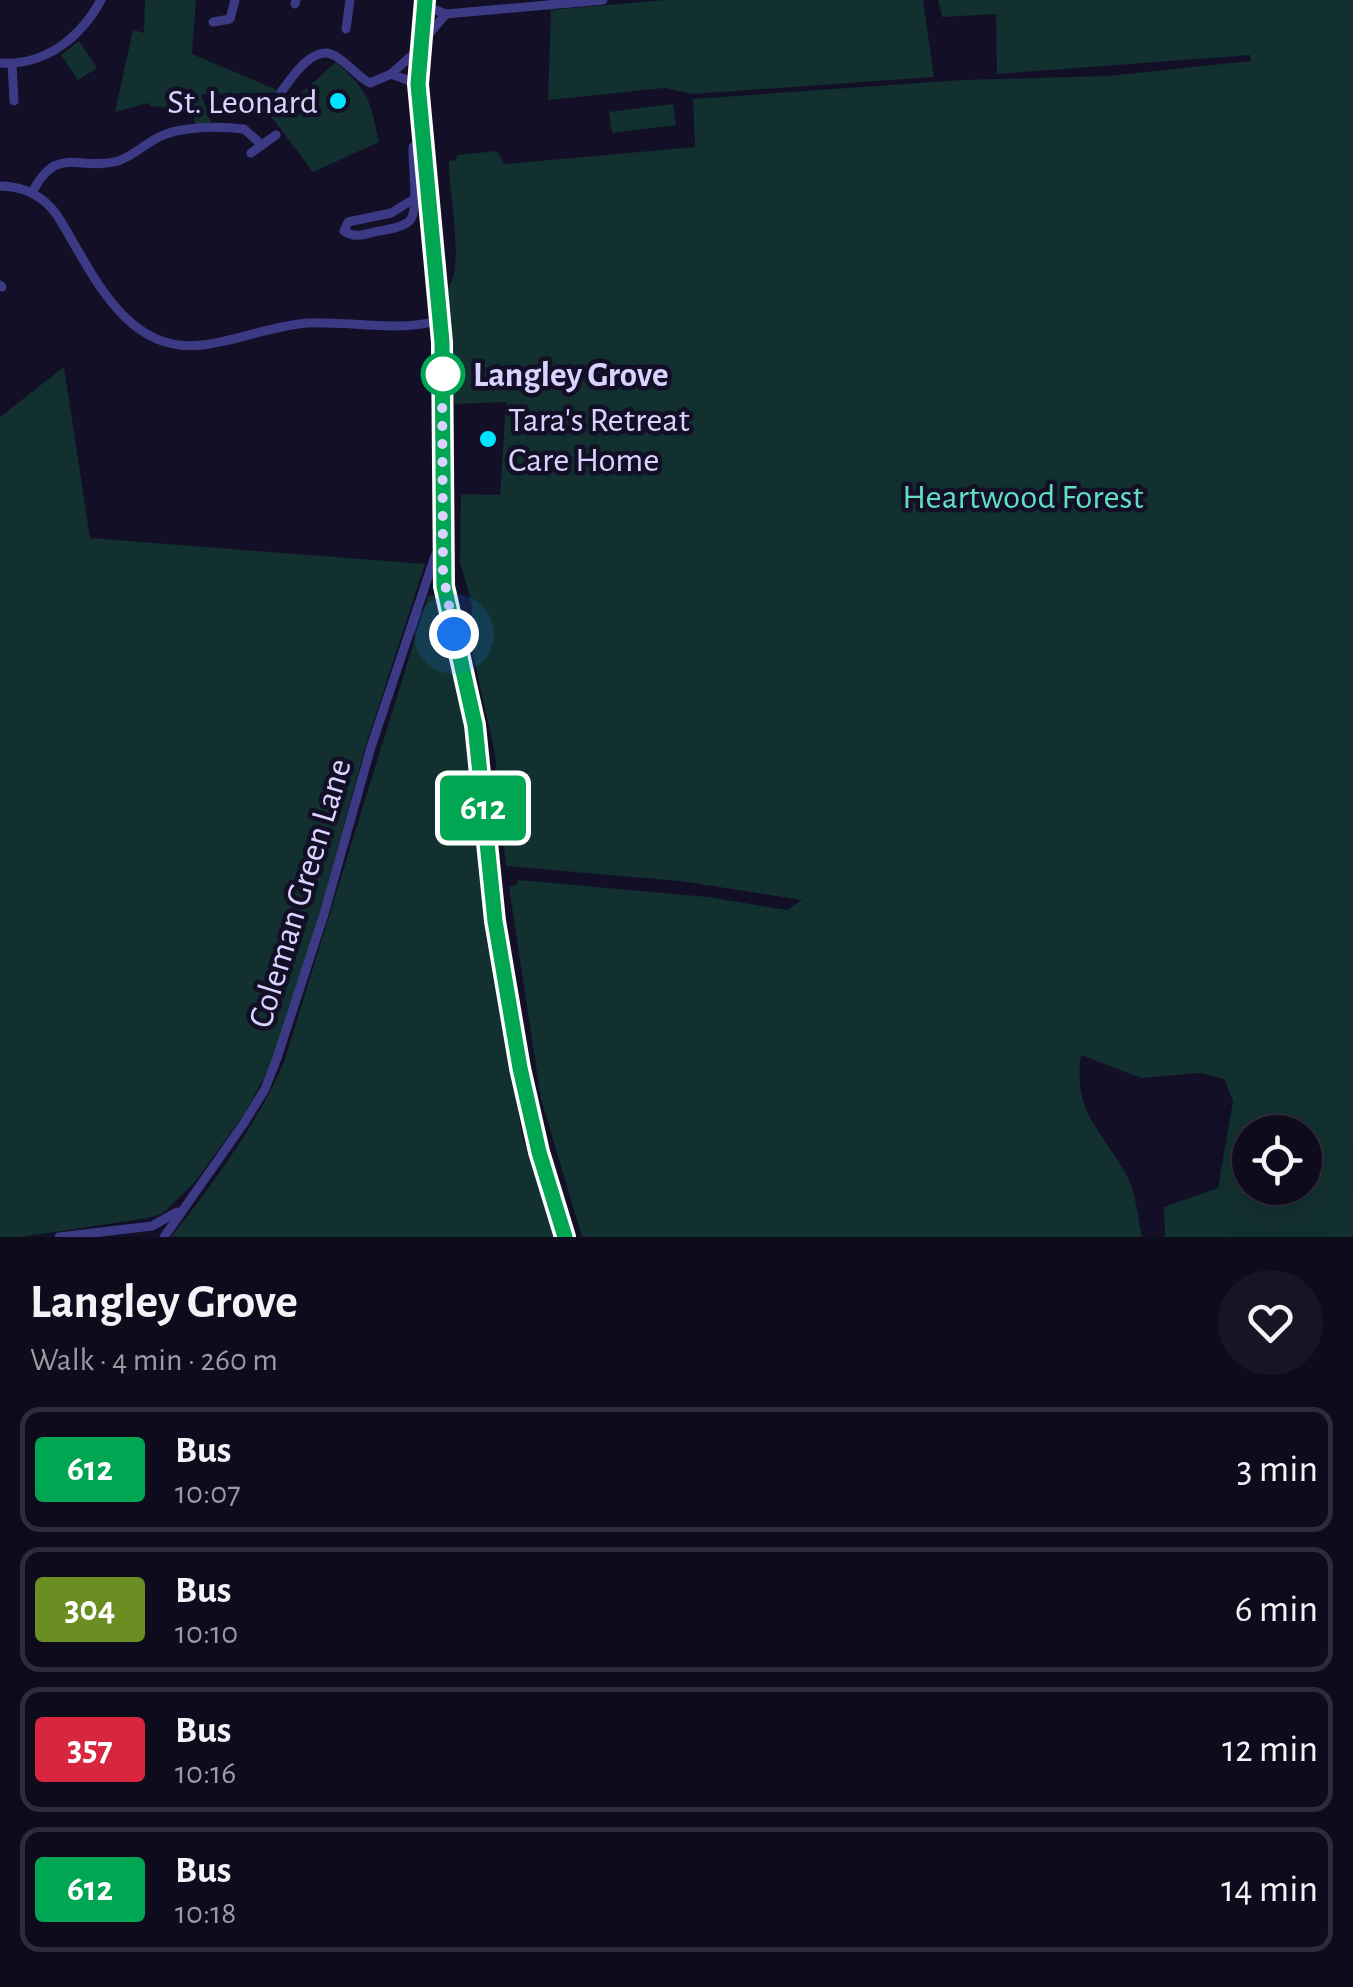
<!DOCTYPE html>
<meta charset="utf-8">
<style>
:root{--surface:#0e0b1c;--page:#171425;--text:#f1f3f6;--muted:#9b9ba3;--line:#2e2b3b}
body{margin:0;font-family:"Alegreya Sans",sans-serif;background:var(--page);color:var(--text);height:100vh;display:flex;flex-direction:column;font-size:38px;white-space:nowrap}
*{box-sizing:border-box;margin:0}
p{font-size:32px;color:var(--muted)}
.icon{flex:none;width:55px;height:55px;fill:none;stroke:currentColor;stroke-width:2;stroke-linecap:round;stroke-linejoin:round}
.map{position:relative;height:1237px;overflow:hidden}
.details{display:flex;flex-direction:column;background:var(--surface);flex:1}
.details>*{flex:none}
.badge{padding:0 20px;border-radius:8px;font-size:35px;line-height:65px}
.tools{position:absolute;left:1232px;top:1115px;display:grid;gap:20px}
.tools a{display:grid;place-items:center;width:90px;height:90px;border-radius:50%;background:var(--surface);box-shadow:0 10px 40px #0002,0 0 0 2px var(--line);font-size:50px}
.you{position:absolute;width:50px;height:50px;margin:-25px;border:8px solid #fff;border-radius:50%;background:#1a73e8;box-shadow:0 0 0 15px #1a73e833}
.map>.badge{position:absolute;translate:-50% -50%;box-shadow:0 0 0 5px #fff}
.round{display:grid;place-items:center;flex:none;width:105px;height:105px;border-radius:52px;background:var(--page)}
.headline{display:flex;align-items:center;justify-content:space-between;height:170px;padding:0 30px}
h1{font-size:48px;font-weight:700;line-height:75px}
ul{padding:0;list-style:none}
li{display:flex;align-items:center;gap:30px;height:125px;margin:0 20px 15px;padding:0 10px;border:5px solid var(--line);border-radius:20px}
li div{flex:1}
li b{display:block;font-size:38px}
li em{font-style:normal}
li .badge{min-width:110px;font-weight:700;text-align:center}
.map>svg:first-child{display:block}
.green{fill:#12302f;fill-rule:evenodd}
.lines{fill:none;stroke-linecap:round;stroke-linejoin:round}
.minor{stroke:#3d3a85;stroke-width:9}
.major{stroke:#c25bff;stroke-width:11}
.line-casing{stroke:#fff;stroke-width:22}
.line{stroke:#00a651;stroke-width:15}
.walk{stroke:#d9d4ff;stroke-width:10;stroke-dasharray:0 18}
.poi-dot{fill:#00e5ff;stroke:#130f26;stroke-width:4}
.stop-dot{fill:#fff;stroke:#00a651;stroke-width:5}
.labels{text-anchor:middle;stroke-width:9;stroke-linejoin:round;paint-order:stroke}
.poi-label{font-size:35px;fill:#d9d4ff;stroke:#130f26;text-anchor:end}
.stop-label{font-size:35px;font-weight:bold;fill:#d9d4ff;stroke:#130f26;text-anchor:start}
.park-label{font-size:35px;fill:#5fe0c0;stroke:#130f26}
.street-label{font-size:35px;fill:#d9d4ff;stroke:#130f26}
</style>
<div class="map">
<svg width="1353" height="1237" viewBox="0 0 1353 1237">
<rect width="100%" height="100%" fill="#130f26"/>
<!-- green -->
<g class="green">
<polygon points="145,0 196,0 192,54 277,90 276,93 201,94 212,124 196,126 192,110 150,106 148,103 115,112 133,30 144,33"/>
<polygon points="666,0 923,0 934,77 693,94 664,88 548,100 551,10"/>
<path d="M938,0H1353V1237H1165L1164,1207L1218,1188L1233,1101L1224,1079L1201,1073L1141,1078L1081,1055C1073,1114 1101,1128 1127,1176C1136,1193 1138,1218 1142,1237H582L541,1099L509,887L517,884L518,880L708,897L787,910L802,900L680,881L506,866L495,754L468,632L473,608L460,562L461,494L500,495L506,402L454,404L447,289C466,268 448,190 449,161L456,160L457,155L497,151L504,164L695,147L693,99L961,80L1107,76L1251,61L1250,55L997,74L996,14L942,17ZM1305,1132V1188H1250V1132Z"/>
<polygon points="79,41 97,68 78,80 61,55"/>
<path d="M336,62C369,92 370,99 379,142L313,172L270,115L304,91Z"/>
<polygon points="673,104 676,125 612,133 609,112"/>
<polygon points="64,367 90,538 425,564 365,748 310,949 272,1063 245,1113 194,1183 163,1213 148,1218 22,1237 0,1237 0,417"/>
<path d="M437,594L466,708L485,903L522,1135L554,1237H171C213,1183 257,1125 284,1062L428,596Z"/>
</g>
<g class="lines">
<!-- minor -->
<g class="minor">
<polyline points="295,4 296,0"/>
<polyline points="425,6 446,14 603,0"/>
<polyline points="213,22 230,19 235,0"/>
<polyline points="346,29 350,0"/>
<polyline points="422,42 446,14"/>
<path d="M0,63C45,66 80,38 101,0"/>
<polyline points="12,64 14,101"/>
<polyline points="391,74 418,84"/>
<path d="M281,92C291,79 311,47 331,54C345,59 356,76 370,83L391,74L421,47"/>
<polyline points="251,153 276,135"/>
<path d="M0,186C24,186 43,196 57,215C91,269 124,355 202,345C237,341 271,326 307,323C351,321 394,332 438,321"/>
<path d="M32,193C57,143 78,172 118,161C133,156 145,144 159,137C181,126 219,126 244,129L262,145"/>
<path d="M414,199L391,213L348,222L344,231C354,238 362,235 374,232C384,230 405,228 411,219C419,206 412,163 413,147L422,140"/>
<polyline points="0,285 2,287"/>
<polyline points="59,1237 152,1226 177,1212"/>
<polyline points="164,1237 244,1123 265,1089 277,1058 324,914 371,747 435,556 443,545"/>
</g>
<!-- major -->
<polyline class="major" points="425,0 418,84 442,342 444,586 475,725 495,921 519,1069 539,1153 564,1237"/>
</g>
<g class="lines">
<!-- line casing -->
<g class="line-casing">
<polyline id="line" points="425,0 418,84 442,342 444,586 475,725 495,921 520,1068 539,1152 565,1237"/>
</g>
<!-- line -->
<use href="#line" class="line"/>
<!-- walk -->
<polyline class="walk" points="443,374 442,364 443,572 454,634"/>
</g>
<!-- markers -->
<g class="poi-dot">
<circle cx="338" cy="101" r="10"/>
<circle cx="488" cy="439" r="10"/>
</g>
<circle class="stop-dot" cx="443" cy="374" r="20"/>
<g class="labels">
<!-- poi labels -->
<g class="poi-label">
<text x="318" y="113">St. Leonard</text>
<text x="508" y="431" text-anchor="start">Tara's Retreat<tspan x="508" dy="40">Care Home</tspan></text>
</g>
<!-- stop labels -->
<g class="stop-label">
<text x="473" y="386">Langley Grove</text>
</g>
<!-- park labels -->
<g class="park-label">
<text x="1023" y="508">Heartwood Forest</text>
</g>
<!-- street labels -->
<g class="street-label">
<text transform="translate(299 893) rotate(-73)" y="12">Coleman Green Lane</text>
</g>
</g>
</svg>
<div class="tools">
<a><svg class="icon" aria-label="locate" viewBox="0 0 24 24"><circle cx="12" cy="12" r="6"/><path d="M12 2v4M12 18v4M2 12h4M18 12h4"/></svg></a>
</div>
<div class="you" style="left:454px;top:634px"></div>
<b class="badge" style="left:483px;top:808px;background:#00a651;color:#fff">612</b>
</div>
<section class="details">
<div class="headline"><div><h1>Langley Grove</h1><p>Walk · 4 min · 260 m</p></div><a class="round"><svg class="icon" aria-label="heart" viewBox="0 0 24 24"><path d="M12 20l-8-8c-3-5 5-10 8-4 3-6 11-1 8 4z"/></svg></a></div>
<ul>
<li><span class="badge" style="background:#00a651;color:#fff">612</span><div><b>Bus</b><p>10:07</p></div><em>3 min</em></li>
<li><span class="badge" style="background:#6b8e23;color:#fff">304</span><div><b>Bus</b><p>10:10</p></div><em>6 min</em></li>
<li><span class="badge" style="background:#d7263d;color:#fff">357</span><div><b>Bus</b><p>10:16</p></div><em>12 min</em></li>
<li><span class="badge" style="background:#00a651;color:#fff">612</span><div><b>Bus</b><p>10:18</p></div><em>14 min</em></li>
</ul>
</section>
